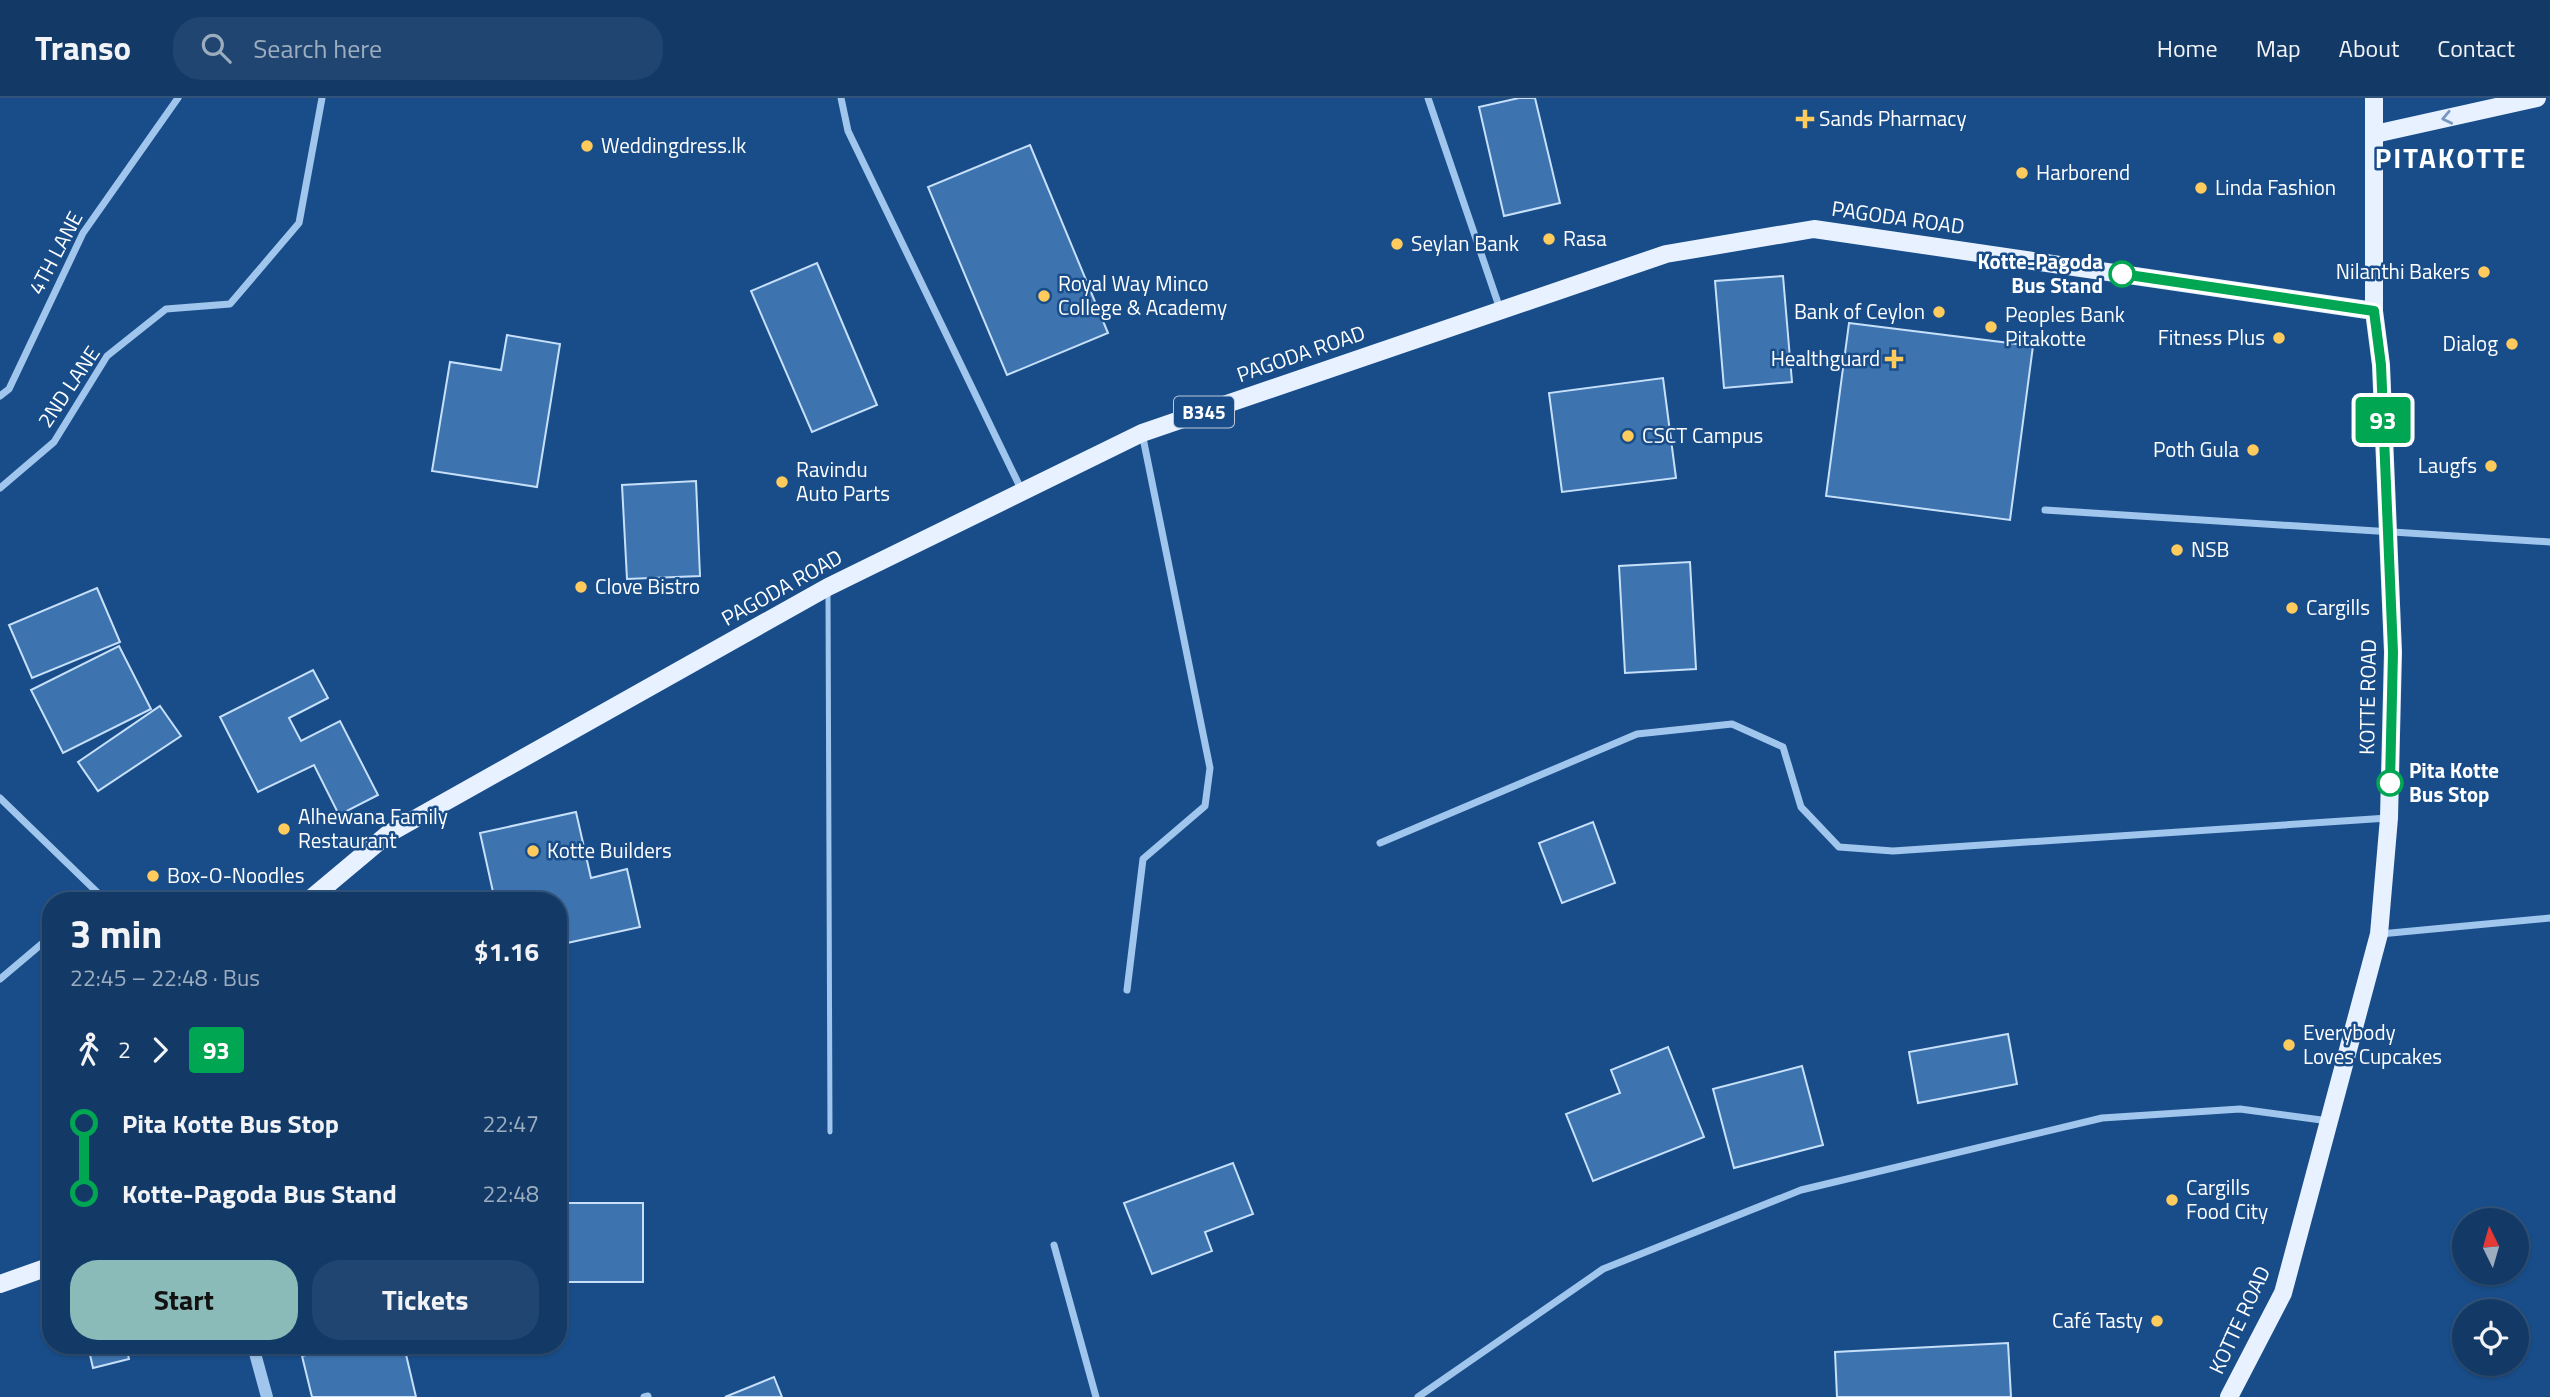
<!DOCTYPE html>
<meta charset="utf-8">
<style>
:root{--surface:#133a67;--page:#204570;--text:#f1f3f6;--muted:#9dadc0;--line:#32547b;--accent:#8bbbb9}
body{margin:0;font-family:"Titillium Web",sans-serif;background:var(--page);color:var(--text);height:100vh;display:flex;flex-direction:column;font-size:26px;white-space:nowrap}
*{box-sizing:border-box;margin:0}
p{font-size:23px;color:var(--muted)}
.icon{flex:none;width:38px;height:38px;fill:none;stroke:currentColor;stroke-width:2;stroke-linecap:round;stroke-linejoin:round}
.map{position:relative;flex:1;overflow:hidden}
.side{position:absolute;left:42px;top:794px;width:525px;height:462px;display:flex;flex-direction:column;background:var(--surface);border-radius:28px;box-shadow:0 2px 5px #0004,0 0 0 2px var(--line)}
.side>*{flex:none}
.badge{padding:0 14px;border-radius:5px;font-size:24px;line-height:46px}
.needle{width:46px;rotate:355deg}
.buttons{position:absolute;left:2452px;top:1110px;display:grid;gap:14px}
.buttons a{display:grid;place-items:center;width:77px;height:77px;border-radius:50%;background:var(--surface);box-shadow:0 2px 5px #0004,0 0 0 2px var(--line);font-size:35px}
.map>.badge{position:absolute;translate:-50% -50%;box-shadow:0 0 0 4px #fff}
.legs{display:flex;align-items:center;gap:10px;height:77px;padding:0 28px;font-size:23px}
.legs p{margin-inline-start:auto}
.headline{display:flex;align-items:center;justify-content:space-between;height:119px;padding:0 28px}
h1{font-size:38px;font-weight:700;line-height:52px}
.button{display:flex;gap:14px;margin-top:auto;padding:14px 28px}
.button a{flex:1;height:80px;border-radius:28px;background:var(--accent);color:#111;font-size:28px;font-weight:700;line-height:80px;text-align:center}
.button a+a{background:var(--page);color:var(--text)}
ul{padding:0 28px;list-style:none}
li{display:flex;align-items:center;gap:24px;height:70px;font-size:26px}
li i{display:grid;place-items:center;width:10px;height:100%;margin:0 9px;background:currentColor}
li i::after{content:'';width:18px;height:18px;margin:-9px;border:5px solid;border-radius:50%;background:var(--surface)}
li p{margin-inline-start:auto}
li:first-child i{background:linear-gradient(#0000 50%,currentColor 0)}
li:last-child i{background:linear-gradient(currentColor 50%,#0000 0)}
header{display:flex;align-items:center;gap:42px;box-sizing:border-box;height:98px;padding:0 35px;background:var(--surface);border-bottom:2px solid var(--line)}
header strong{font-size:33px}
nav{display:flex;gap:38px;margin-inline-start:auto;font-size:24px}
.search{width:490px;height:63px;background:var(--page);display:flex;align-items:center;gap:18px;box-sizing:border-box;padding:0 24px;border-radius:28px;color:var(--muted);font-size:26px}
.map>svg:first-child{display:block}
.building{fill:#3d74b0;stroke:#c7e0fa;stroke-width:2}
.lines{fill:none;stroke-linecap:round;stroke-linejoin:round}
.service{stroke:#a1c6ed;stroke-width:5}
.minor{stroke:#a1c6ed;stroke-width:7}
.tertiary{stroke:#a1c6ed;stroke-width:12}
.primary{stroke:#e7f1ff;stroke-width:18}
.oneway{stroke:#7697be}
.line-1-casing{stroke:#fff;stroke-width:16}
.line-1{stroke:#00a651;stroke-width:10}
.poi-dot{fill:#ffcb5d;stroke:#194d89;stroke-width:2.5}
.stop-1-dot{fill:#fff;stroke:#00a651;stroke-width:3.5}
.labels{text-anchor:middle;stroke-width:5;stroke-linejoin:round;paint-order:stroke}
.shield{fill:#194d89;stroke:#bacadc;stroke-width:2}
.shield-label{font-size:19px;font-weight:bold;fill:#fff}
.poi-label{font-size:21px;fill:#fff;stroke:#194d89;text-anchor:start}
.street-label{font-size:21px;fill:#fff;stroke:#194d89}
.stop-label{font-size:21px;font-weight:bold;fill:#fff;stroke:#194d89;text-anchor:end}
.district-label{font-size:28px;font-weight:bold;letter-spacing:2px;fill:#fff;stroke:#194d89}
</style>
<header>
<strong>Transo</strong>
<div class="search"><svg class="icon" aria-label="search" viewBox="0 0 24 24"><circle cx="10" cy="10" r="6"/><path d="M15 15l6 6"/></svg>Search here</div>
<nav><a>Home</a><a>Map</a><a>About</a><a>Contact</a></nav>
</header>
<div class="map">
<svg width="2550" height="1299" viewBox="0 0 2550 1299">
<rect width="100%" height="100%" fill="#194d89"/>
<!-- building -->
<g class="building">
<polygon points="1519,0 1535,0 1560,105 1504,118 1479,9"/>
<polygon points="1030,47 1108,235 1007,277 928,89"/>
<polygon points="817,165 877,307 812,334 751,193"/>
<polygon points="1783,178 1792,284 1724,290 1715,183"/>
<polygon points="1849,225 2033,248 2010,422 1826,398"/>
<polygon points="507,237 560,246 537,389 432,373 450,264 501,272"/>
<polygon points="1663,280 1676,380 1562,394 1549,295"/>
<polygon points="696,383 700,478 627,481 622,387"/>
<polygon points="1690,464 1696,571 1625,575 1619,468"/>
<polygon points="97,490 120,544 32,580 9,527"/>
<polygon points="119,548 151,611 63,655 31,592"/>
<polygon points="313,572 328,600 289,620 301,643 340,623 378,697 339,717 314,667 258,694 220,619"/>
<polygon points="160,608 181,638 98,693 78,664"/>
<polygon points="576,714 591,780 627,771 640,829 558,847 558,803 495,803 480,735"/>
<polygon points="1593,724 1615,785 1562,805 1539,745"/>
<polygon points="2008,936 2017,986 1918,1005 1909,954"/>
<polygon points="1668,949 1704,1039 1593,1083 1566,1016 1620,995 1611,972"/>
<polygon points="1802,968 1823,1047 1734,1070 1713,991"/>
<polygon points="1233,1065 1253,1116 1205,1134 1212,1153 1152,1176 1124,1105"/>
<rect x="558" y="1105" width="85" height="79"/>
<polygon points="2008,1245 2011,1299 1837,1299 1835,1254"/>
<polygon points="88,1248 126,1248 129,1261 93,1270"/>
<polygon points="345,1248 404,1248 416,1299 312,1299 302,1258"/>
<polygon points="774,1279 782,1299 725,1299"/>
</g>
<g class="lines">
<!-- service -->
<polyline class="service" points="828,495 830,1034"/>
<!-- minor -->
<g class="minor">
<polyline points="841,0 848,33 1022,393"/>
<polyline points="1428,0 1500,211"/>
<polyline points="0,298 9,291 83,135 178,0"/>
<polyline points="0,390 54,344 107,258 166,211 230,206 299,125 322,0"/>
<polyline points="2045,412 2550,444"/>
<polyline points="0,700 99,796 122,803"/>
<polyline points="1380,745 1637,636 1732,626 1783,649 1801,709 1839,749 1893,753 2388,720"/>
<polyline points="2380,836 2550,820"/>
<polyline points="0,881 51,838"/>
<polyline points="1127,892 1143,761 1205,708 1210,670 1142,335"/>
<polyline points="1054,1147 1096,1299"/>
<polyline points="644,1299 648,1298"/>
<polyline points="1418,1299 1603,1171 1801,1092 2102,1020 2240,1011 2329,1023"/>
</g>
<!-- tertiary -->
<polyline class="tertiary" points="253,1248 267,1299"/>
<!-- primary -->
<g class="primary">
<polyline points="2375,36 2537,0"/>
<polyline points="308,803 388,736 828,489 1142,335 1666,156 1814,131 2374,213"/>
<polyline points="0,1186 51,1168"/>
<polyline points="2229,1299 2283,1195 2379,836 2389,720 2393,554 2381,267 2374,213 2374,0"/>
</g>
</g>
<!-- one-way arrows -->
<defs><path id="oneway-chevron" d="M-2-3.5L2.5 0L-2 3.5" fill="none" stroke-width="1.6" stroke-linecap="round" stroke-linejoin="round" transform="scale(1.75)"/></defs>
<use class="oneway" href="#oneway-chevron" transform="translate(2447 20) rotate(168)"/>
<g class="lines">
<!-- line-1 casing -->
<g class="line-1-casing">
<polyline id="line-1" points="2122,176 2374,213 2381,267 2393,554 2390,685"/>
</g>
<!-- line-1 -->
<use href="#line-1" class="line-1"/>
</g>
<!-- markers -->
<g class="poi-dot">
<path d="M1801.5 10.5h7v7h7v7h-7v7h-7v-7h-7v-7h7z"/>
<circle cx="587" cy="48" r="7"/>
<circle cx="2022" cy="75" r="7"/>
<circle cx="2201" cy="90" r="7"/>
<circle cx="1549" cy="141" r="7"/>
<circle cx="1397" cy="146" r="7"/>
<circle cx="2484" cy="174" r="7"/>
<circle cx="1044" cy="198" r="7"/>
<circle cx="1939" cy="214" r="7"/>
<circle cx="1991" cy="229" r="7"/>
<circle cx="2279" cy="240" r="7"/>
<circle cx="2512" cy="246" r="7"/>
<path d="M1890.5 250.5h7v7h7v7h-7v7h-7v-7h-7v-7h7z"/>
<circle cx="1628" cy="338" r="7"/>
<circle cx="2253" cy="352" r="7"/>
<circle cx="2491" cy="368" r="7"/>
<circle cx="782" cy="384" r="7"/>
<circle cx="2177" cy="452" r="7"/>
<circle cx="581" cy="489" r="7"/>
<circle cx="2292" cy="510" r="7"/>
<circle cx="284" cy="731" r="7"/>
<circle cx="533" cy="753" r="7"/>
<circle cx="153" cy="778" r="7"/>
<circle cx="2289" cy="947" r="7"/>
<circle cx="2172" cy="1102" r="7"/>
<circle cx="2157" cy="1223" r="7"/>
</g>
<g class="stop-1-dot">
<circle cx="2122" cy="176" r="12"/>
<circle cx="2390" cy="685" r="12"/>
</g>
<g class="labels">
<!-- shield labels -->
<rect class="shield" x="1174" y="298.5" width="60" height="31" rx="5"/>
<g class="shield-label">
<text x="1204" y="321">B345</text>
</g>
<!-- poi labels -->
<g class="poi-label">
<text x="1819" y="28">Sands Pharmacy</text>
<text x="601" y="55">Weddingdress.lk</text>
<text x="2036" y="82">Harborend</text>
<text x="2215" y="97">Linda Fashion</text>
<text x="1563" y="148">Rasa</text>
<text x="1411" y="153">Seylan Bank</text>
<text x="2470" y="181" text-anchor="end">Nilanthi Bakers</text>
<text x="1058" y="193">Royal Way Minco<tspan x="1058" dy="24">College &amp; Academy</tspan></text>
<text x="1925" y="221" text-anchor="end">Bank of Ceylon</text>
<text x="2005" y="224">Peoples Bank<tspan x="2005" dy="24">Pitakotte</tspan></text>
<text x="2265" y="247" text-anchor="end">Fitness Plus</text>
<text x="2498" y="253" text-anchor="end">Dialog</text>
<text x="1880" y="268" text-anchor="end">Healthguard</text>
<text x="1642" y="345">CSCT Campus</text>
<text x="2239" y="359" text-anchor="end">Poth Gula</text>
<text x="2477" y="375" text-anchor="end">Laugfs</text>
<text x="796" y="379">Ravindu<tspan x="796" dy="24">Auto Parts</tspan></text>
<text x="2191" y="459">NSB</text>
<text x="595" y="496">Clove Bistro</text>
<text x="2306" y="517">Cargills</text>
<text x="298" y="726">Alhewana Family<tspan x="298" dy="24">Restaurant</tspan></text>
<text x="547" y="760">Kotte Builders</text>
<text x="167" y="785">Box-O-Noodles</text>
<text x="2303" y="942">Everybody<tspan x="2303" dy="24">Loves Cupcakes</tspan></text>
<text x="2186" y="1097">Cargills<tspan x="2186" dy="24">Food City</tspan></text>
<text x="2143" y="1230" text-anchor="end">Café Tasty</text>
</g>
<!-- street labels -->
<g class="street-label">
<text transform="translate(1898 120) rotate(8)" y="7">PAGODA ROAD</text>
<text transform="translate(56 155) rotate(-62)" y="7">4TH LANE</text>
<text transform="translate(1301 256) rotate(-19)" y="7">PAGODA ROAD</text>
<text transform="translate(69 289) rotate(-56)" y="7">2ND LANE</text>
<text transform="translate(782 490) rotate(-29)" y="7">PAGODA ROAD</text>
<text transform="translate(2368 599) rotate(-89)" y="7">KOTTE ROAD</text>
<text transform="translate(2240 1222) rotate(-65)" y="7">KOTTE ROAD</text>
</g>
<!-- stop labels -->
<g class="stop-label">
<text x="2103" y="171">Kotte-Pagoda<tspan x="2103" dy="24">Bus Stand</tspan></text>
<text x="2409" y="680" text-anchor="start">Pita Kotte<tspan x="2409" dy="24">Bus Stop</tspan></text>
</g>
<!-- district labels -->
<g class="district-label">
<text x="2451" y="70">PITAKOTTE</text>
</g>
</g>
</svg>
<div class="buttons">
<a><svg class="needle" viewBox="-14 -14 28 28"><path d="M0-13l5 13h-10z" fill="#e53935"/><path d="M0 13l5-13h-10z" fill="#9dadc0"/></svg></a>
<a><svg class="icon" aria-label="locate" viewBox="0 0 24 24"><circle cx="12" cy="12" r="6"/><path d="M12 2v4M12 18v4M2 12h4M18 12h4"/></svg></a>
</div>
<b class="badge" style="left:2383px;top:322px;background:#00a651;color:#fff">93</b>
<section class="side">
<div class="headline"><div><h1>3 min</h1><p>22:45 – 22:48 · Bus</p></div><b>$1.16</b></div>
<div class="legs"><svg class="icon" aria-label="walk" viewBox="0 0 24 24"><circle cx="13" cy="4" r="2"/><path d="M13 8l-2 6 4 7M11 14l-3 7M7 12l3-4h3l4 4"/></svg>2<svg class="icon" aria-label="forward" viewBox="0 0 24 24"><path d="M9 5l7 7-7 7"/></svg><b class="badge" style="background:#00a651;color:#fff">93</b></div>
<ul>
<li><i style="color:#00a651"></i><b>Pita Kotte Bus Stop</b><p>22:47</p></li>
<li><i style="color:#00a651"></i><b>Kotte-Pagoda Bus Stand</b><p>22:48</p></li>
</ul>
<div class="button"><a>Start</a><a>Tickets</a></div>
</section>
</div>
